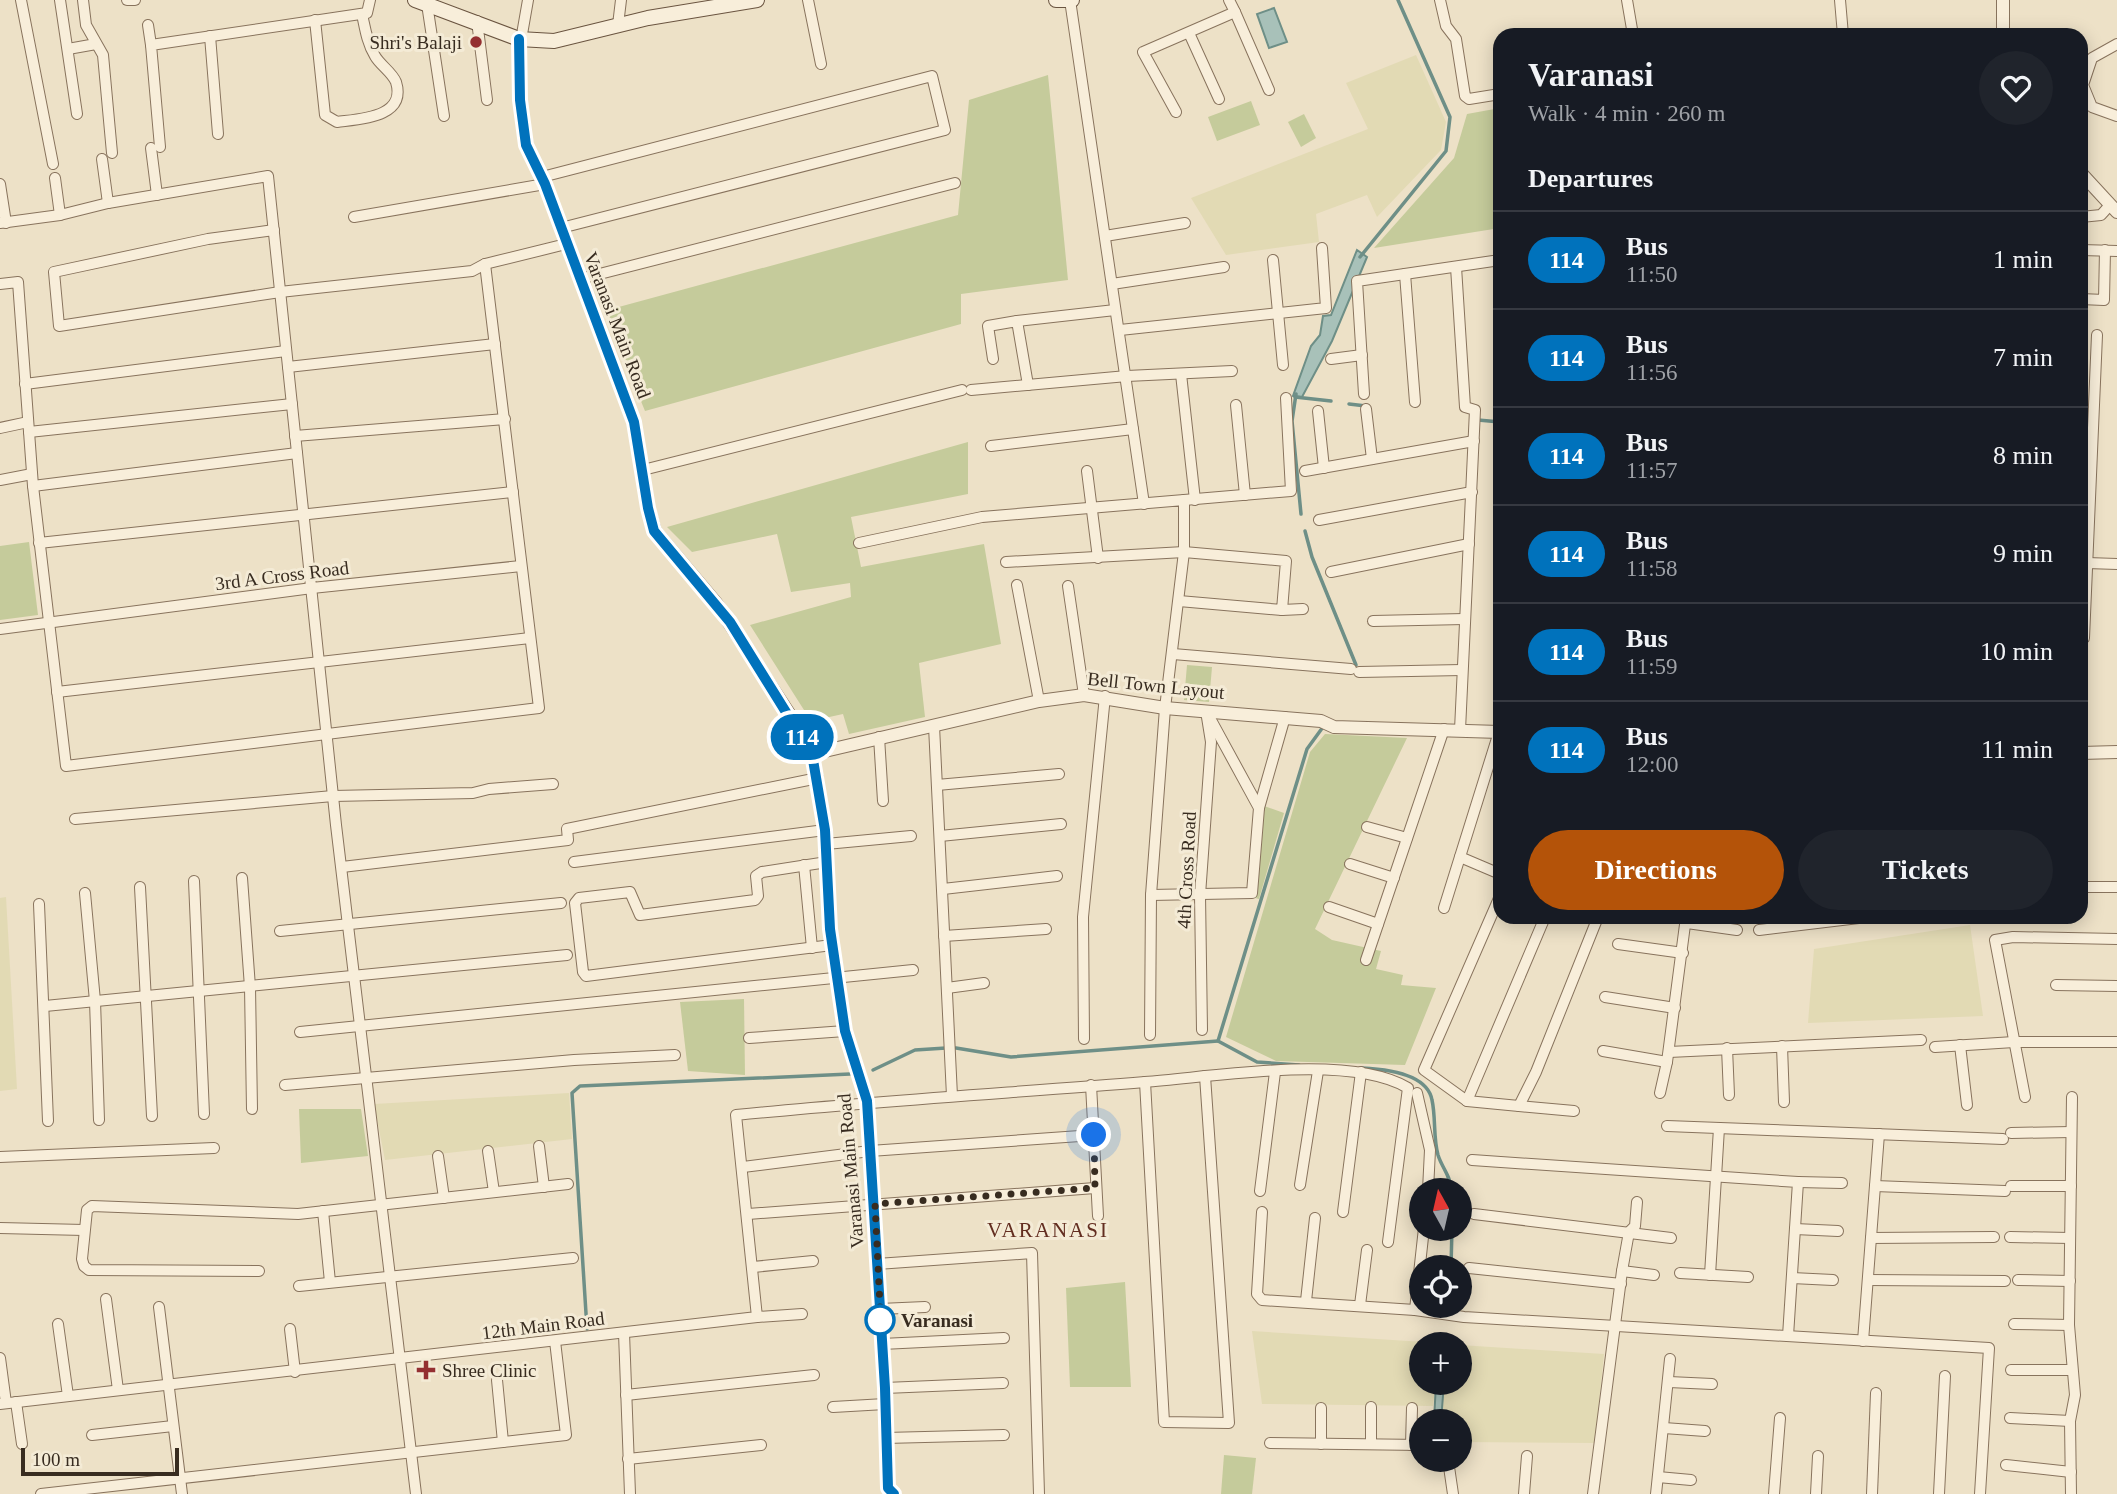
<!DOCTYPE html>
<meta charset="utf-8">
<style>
:root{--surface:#171b24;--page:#20242c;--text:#f1f3f6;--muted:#9ea1a6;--line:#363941;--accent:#b45309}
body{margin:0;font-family:Georgia,serif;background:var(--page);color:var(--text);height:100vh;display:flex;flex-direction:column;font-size:26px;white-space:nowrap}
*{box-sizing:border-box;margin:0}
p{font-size:23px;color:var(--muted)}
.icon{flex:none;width:38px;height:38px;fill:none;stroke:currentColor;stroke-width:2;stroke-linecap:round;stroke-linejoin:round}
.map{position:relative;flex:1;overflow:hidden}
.drawer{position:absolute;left:1493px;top:28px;width:595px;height:896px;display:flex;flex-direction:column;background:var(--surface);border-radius:21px;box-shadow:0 4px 18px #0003}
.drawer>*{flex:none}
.badge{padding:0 14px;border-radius:23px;font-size:24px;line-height:46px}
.needle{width:46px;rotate:352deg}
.fabs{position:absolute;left:1409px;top:1178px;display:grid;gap:14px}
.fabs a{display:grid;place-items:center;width:63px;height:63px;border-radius:50%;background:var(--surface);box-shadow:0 4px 18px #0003;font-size:35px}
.scale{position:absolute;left:21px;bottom:18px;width:158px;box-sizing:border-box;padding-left:7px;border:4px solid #382c20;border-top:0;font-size:19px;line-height:24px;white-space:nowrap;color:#382c20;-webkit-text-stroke:5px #f4ebd6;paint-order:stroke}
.you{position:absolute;width:35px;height:35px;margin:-18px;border:5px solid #fff;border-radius:50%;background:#1a73e8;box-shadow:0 0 0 10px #1a73e833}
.map>.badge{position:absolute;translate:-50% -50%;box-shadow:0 0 0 4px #fff}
h2{padding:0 35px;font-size:26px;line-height:63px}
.round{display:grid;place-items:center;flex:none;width:74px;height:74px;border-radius:37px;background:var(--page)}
.head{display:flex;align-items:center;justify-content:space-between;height:119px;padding:0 35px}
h1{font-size:33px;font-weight:700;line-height:52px}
.action{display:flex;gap:14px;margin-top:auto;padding:14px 35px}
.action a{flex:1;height:80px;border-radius:42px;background:var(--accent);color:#fff;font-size:28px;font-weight:700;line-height:80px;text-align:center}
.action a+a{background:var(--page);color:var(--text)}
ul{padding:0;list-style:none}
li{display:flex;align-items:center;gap:21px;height:98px;padding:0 35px;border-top:2px solid var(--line)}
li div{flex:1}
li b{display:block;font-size:26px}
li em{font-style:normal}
li .badge{min-width:77px;font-weight:700;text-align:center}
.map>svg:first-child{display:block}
.farmland{fill:#e2dab4}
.green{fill:#c5cb9b}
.water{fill:#a8c1b9;stroke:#6e8f87;stroke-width:2}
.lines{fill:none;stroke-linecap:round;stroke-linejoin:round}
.stream{stroke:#6e8f87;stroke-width:3.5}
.minor-casing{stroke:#88735d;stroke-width:12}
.tertiary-casing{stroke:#88735d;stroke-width:14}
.secondary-casing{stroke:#6a5440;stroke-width:16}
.minor{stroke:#f8eeda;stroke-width:10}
.tertiary{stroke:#f8eeda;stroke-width:12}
.secondary{stroke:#f8eeda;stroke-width:14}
.line-casing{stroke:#fff;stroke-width:16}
.line{stroke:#0072bc;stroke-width:10}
.walk{stroke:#382c20;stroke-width:7;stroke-dasharray:0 12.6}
.poi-dot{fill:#942f31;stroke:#f4ebd6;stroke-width:2.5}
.stop-dot{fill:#fff;stroke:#0072bc;stroke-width:3.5}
.labels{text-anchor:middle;stroke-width:6;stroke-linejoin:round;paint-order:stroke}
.poi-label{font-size:19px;fill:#382c20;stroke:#f4ebd6;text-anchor:end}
.street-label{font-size:19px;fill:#382c20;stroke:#f4ebd6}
.stop-label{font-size:19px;font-weight:bold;fill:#382c20;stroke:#f4ebd6;text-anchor:start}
.neighbourhood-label{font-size:21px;letter-spacing:2px;fill:#632e21;stroke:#f4ebd6}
</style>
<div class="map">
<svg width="2117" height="1494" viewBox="0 0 2117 1494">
<rect width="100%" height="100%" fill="#ede1c7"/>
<!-- farmland -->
<g class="farmland">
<polygon points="1416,55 1446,122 1441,150 1377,217 1367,195 1316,214 1319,242 1226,255 1191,198 1368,129 1346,83"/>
<polygon points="6,897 17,1089 0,1091 0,898"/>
<polygon points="1970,925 1983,1016 1808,1023 1814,949"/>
<polygon points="569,1093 572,1139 385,1160 374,1104"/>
<polygon points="1252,1331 1440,1343 1421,1344 1421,1382 1436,1383 1433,1406 1262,1404"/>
<polygon points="1460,1345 1604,1354 1595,1443 1460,1442 1460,1421 1441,1421 1441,1406 1444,1383 1460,1382"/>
</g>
<!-- green -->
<g class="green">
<polygon points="1048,75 1068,280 961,294 961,324 645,411 604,311 958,215 969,100"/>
<polygon points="1251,101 1260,125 1217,141 1208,117"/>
<polygon points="1500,108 1500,228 1374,248 1454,158 1467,114"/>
<polygon points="1304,114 1316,138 1301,147 1288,122"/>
<polygon points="968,442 968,494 851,517 861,567 984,544 1001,644 919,663 925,717 849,734 843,714 811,721 750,625 851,597 850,583 791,592 777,534 692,552 667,527"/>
<polygon points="29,542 38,615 0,620 0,546"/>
<polygon points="1187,665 1212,667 1209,702 1184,700"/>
<polygon points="1325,734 1407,738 1315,929 1332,940 1381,951 1376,969 1403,975 1401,985 1436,988 1405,1065 1276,1061 1226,1037 1310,752"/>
<polygon points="1264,806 1284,813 1259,899 1255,898"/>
<polygon points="744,999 745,1075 688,1071 680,1002"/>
<polygon points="299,1109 361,1109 368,1156 301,1163"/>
<polygon points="1125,1282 1131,1387 1070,1387 1066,1288"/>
<polygon points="1224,1455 1256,1458 1252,1494 1221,1494"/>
</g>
<!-- water -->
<g class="water">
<polygon points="1274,8 1287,42 1269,48 1257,14"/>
<polygon points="1357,250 1367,257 1332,341 1302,397 1293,396 1311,346 1320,335 1323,316 1331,315"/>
<polygon points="1436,1383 1444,1383 1441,1421 1434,1421"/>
</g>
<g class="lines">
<!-- stream -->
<g class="stream">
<polyline points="1360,257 1446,151 1450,117 1398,0"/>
<polyline points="1296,394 1292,421 1301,514"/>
<polyline points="1295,397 1331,401"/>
<polyline points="1349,404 1366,406"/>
<polyline points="1478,420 1500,422"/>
<polyline points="1305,531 1312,557 1356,665"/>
<polyline points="956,1048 1011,1057 1218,1041"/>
<polyline points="1299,1065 1257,1062 1218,1041 1307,749 1323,727"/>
<path d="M1362,1068C1384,1069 1427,1073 1432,1100C1436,1118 1433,1137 1438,1155C1442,1168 1451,1176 1451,1190"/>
<polyline points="873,1070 915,1050 946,1048"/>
<polyline points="1451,1267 1452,1228"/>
<polyline points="587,1329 572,1093 580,1086 850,1074"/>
</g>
<!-- minor casing -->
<g class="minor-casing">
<g id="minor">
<polyline points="21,0 53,164"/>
<polyline points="60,0 77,114"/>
<polyline points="83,0 86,25 103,55 112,153"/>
<polyline points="127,0 135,0"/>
<polyline points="808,0 821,64"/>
<polyline points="1070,0 1144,504"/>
<polyline points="1440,0 1446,26 1456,39 1465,96 1469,99 1500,94"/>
<polyline points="1627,0 1633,35"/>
<polyline points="1840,0 1843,35"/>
<polyline points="427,4 444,116"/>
<polyline points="1235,12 1269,90"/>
<path d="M315,20L325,115L337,122C359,119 407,118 396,82C392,72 380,65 375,56C367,43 365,28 362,14"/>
<polyline points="477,21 487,100"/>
<polyline points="148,25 151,45"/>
<polyline points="618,25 621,0"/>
<polyline points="1189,33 1219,99"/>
<polyline points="210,36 218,134"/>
<polyline points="521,40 528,0"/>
<polyline points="2117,44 2092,58 2083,85 2092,107 2117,116"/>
<polyline points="68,49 96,44"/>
<polyline points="1176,112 1143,52 1235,12 1229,0"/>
<polyline points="160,147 151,45 367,13 370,0"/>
<polyline points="151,148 157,195"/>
<polyline points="102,159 108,203"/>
<polyline points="542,177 932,76 945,130 561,228"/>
<polyline points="55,178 60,215 108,203 268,176 336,825 416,1494"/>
<polyline points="0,184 6,223"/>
<polyline points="354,217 545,184"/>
<polyline points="2081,217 2101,215 2110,205"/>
<polyline points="0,223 60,215"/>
<polyline points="274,230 208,239 54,272 59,326 280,292 472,271 485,264 566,244"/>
<polyline points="1105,236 1185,223"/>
<polyline points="2081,250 2117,251"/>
<polyline points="1273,260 1283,365"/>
<polyline points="1456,267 1465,407 1475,410 1460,730"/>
<polyline points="1405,274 1415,402"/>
<polyline points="580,279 955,183"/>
<polyline points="0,284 18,282 33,486 66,766 539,708 485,264"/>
<polyline points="1112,284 1224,267"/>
<polyline points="2081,299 2104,300 2105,250"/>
<polyline points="1017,321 1115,310"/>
<polyline points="1120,330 1326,308 1322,248"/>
<polyline points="993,359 988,326 1017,321 1028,385"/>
<polyline points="1331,359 1362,355"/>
<polyline points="288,367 495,344"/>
<polyline points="1181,374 1195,500"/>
<polyline points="25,384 286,351"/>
<polyline points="971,390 1127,376 1232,371"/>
<polyline points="1364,394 1357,281 1500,260"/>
<polyline points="1236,405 1245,495"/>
<polyline points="1366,409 1372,459"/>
<polyline points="1318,411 1324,468"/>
<polyline points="0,428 28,422"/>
<polyline points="29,432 292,404"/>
<polyline points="295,436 505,419"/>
<polyline points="991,446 1133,429"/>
<polyline points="643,470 962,390"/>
<polyline points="1087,471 1098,558"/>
<polyline points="1305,471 1474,441"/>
<polyline points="0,480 32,474"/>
<polyline points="33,486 297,453"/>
<polyline points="1184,500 1291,491 1286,398"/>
<polyline points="1319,520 1472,492"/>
<polyline points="39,543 513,492"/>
<polyline points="859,543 982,517 1184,500 1184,552 1165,708 1151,895 1150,1035"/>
<polyline points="1006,562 1184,552 1286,561 1282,610 1179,601"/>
<polyline points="2087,563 2117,564"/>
<polyline points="1331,572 1469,544"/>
<polyline points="1017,585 1039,701"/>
<polyline points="1068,586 1084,695"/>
<polyline points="1282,610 1303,609"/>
<polyline points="1373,621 1464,619"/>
<polyline points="0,629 312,588 521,566"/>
<polyline points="2084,638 2097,335"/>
<polyline points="1173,654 1351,669"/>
<polyline points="1359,672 1462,670"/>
<polyline points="57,692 530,638"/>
<polyline points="934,726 952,1096"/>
<polyline points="879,737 883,801"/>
<polyline points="937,785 1059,774"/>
<polyline points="1259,808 1285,717"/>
<polyline points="75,819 333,796 473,793 489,789 553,784"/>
<polyline points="1367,827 1407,838"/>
<polyline points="940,836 1061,824"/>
<polyline points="826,844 911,836"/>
<polyline points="1460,857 1500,874"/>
<polyline points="574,862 825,830"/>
<polyline points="827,862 762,872 756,876 758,896 755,900 640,915 630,892 579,898 575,903 583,972 586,976 832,945"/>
<polyline points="1350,864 1394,878"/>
<polyline points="804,865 812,948"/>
<polyline points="342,867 568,840 567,829 818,778"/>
<polyline points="242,878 250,987 252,1109"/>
<polyline points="194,881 204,1114"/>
<polyline points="140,887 152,1116"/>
<polyline points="2081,887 2117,887"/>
<polyline points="943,889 1057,876"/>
<polyline points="85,893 95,1001 99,1120"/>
<polyline points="1151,895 1252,893 1259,808 1211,720"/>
<polyline points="1500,896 1424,1070 1467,1101 1519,1106 1536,1072 1598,917"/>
<polyline points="39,904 48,1121"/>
<polyline points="1329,907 1378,924"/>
<polyline points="1444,908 1499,732"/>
<polyline points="1687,923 1737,930"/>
<polyline points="1759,930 1867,917"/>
<polyline points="280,931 561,903"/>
<polyline points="944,936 1046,929"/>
<polyline points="1618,944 1683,953"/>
<polyline points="1366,960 1444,729"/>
<polyline points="2056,985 2117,986"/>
<polyline points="947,988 984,983"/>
<polyline points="1605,997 1675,1008"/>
<polyline points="45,1006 567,955"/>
<polyline points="1202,1030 1200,895 1211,742 1206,711"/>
<polyline points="300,1032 913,970"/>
<polyline points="749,1038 845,1031"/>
<polyline points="1084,1039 1083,917 1105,696"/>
<polyline points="1960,1045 1967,1105"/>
<polyline points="1782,1046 1784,1102"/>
<polyline points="1935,1047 2014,1042 2117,1042"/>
<polyline points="1727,1048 1729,1095"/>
<polyline points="1603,1051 1667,1062"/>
<polyline points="1669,1052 1921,1040"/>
<polyline points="1145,1082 1164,1422 1229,1423 1205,1076"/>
<polyline points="285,1085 574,1060 675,1055"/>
<polyline points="1091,1085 1098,1216"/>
<polyline points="1417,1093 1430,1150 1428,1190"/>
<polyline points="1660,1093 1667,1062 1686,917"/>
<polyline points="2025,1097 1995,940 2013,937 2117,939"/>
<polyline points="1467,1101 1545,917"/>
<polyline points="1519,1106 1574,1111"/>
<polyline points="1667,1126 2003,1139"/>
<polyline points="2011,1133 2071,1132"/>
<polyline points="539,1146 544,1187"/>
<polyline points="488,1151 494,1192"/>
<polyline points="438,1156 444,1198"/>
<polyline points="0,1157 214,1148"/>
<polyline points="1472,1160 1798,1182 1788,1336"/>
<polyline points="743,1167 870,1151 1094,1135"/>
<polyline points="1798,1182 1842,1183"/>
<polyline points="1300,1185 1318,1071"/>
<polyline points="1875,1186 2005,1191"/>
<polyline points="2011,1186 2071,1186"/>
<polyline points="1260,1191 1275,1072"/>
<polyline points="323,1211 330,1282"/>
<polyline points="1262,1212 1257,1294 1262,1300 1415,1310 1464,1317 1989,1348 1980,1494"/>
<polyline points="1343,1212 1361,1072"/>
<polyline points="748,1214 1095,1188"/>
<polyline points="1474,1214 1671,1238"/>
<polyline points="0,1228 84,1230"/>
<polyline points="1795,1229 1838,1231"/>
<polyline points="2010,1237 2070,1238"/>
<polyline points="1871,1238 1994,1237"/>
<polyline points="877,1264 1032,1253 1039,1494"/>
<polyline points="753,1267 813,1261"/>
<polyline points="1469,1268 1621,1284"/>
<polyline points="259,1271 89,1270 84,1266 82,1259 87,1210 92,1206 298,1214 568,1184"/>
<polyline points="1622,1271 1654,1275"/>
<polyline points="1680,1273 1748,1277"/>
<polyline points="1710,1275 1719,1128"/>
<polyline points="1792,1278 1833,1280"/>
<polyline points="1868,1280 2005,1281"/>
<polyline points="2018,1280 2070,1281"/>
<polyline points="299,1286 573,1258"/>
<polyline points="106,1299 118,1390"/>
<polyline points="1306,1301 1315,1218"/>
<polyline points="1360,1305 1367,1250"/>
<polyline points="159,1307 182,1494"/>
<polyline points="880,1309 925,1307"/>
<polyline points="1415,1310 1424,1228"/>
<polyline points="757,1317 802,1314"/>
<polyline points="58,1324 68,1396"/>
<polyline points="2014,1324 2069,1325"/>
<polyline points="290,1329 295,1372"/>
<polyline points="624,1333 630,1494"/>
<polyline points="1863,1341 1879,1134"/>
<polyline points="882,1344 1004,1338"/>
<polyline points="0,1358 6,1403"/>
<polyline points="2011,1370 2071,1370"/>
<polyline points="497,1380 503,1442"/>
<polyline points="1669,1382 1712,1384"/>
<polyline points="885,1388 1003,1383"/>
<polyline points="626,1395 814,1375"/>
<polyline points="16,1402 22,1444"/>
<path d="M0,1404L757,1317L736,1115C873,1101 1009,1093 1145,1082C1214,1077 1350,1053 1408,1088L1388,1242"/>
<polyline points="833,1407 885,1404"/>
<polyline points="2010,1418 2070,1421"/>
<polyline points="1664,1428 1705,1431"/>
<polyline points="92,1435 173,1426"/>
<polyline points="885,1438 1004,1435"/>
<polyline points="1270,1443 1421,1445"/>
<polyline points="1321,1444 1321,1408"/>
<polyline points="1371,1444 1371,1407"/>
<polyline points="1411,1445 1412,1408"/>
<polyline points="628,1459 761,1445"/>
<polyline points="1448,1460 1453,1494"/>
<polyline points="2006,1465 2071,1472"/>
<polyline points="1658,1477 1691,1480"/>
<polyline points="41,1494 566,1435 555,1341"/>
<polyline points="1524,1494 1527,1456"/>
<polyline points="1593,1494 1622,1271 1629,1232 1635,1226 1637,1202"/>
<polyline points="1656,1494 1670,1359"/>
<polyline points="1774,1494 1780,1418"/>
<polyline points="1816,1494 1818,1456"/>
<polyline points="1872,1494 1876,1393"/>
<polyline points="1939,1494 1945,1376"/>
<polyline points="2071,1494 2070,1421 2075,1395 2069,1325 2072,1097"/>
</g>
</g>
<!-- tertiary casing -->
<g class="tertiary-casing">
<g id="tertiary">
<polyline points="2003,0 2003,35"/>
<polyline points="519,39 520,100 526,145 545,184 634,422 648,508 655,531 716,603 790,715 812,754 825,830 830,929 845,1031 867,1101 885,1388 888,1488 894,1494"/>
<polyline points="2081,173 2117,212"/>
<polyline points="2081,753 2117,752"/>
<polyline points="812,754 1039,701 1084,695 1165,708 1321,721 1334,727 1500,732"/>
</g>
</g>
<!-- secondary casing -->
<g class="secondary-casing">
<g id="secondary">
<polyline points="415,0 519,39 554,41 648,18 757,0"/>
<polyline points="1056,0 1072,0"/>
</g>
</g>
<!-- minor -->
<use href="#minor" class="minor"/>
<!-- tertiary -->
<use href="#tertiary" class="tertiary"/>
<!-- secondary -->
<use href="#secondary" class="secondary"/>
</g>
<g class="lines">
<!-- line casing -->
<g class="line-casing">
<polyline id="line" points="519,39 520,100 526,145 545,184 634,422 648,508 654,531 730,622 812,754 825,830 830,929 845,1031 867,1101 885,1388 888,1488 894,1494"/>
</g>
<!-- line -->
<use href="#line" class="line"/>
<!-- walk -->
<polyline class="walk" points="880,1320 881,1326 875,1204 1095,1188 1094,1135"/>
</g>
<!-- markers -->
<g class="poi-dot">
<circle cx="476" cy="42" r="7"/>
<path d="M422.5 1359.5h7v7h7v7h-7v7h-7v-7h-7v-7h7z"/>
</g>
<circle class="stop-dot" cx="880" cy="1320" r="14"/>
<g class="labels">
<!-- poi labels -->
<g class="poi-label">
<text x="462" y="49">Shri's Balaji</text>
<text x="442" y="1377" text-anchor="start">Shree Clinic</text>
</g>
<!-- street labels -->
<g class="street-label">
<text transform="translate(618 325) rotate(69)" y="7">Varanasi Main Road</text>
<text transform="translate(282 575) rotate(-7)" y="7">3rd A Cross Road</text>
<text transform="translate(1156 685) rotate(6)" y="7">Bell Town Layout</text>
<text transform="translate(1186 870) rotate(-87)" y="7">4th Cross Road</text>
<text transform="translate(850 1171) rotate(-95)" y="7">Varanasi Main Road</text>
<text transform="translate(543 1325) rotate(-7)" y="7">12th Main Road</text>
</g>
<!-- stop labels -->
<g class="stop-label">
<text x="901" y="1327">Varanasi</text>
</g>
<!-- neighbourhood labels -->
<g class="neighbourhood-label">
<text x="1048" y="1237">VARANASI</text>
</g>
</g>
</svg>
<div class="fabs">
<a><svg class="needle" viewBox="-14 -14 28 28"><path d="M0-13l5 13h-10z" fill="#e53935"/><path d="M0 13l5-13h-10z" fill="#9ea1a6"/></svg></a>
<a><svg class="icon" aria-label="locate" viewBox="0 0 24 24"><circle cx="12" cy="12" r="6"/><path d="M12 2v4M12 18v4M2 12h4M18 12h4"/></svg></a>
<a>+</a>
<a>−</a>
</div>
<div class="scale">100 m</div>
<div class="you" style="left:1094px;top:1135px"></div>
<b class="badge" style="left:802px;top:737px;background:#0072bc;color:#fff">114</b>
<section class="drawer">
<div class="head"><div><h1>Varanasi</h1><p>Walk · 4 min · 260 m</p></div><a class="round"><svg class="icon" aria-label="heart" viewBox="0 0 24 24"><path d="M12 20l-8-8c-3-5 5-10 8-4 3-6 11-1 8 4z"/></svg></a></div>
<h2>Departures</h2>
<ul>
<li><span class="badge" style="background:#0072bc;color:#fff">114</span><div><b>Bus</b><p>11:50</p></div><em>1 min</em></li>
<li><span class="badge" style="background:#0072bc;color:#fff">114</span><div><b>Bus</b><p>11:56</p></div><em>7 min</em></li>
<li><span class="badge" style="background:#0072bc;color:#fff">114</span><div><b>Bus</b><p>11:57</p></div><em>8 min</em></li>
<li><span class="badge" style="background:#0072bc;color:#fff">114</span><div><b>Bus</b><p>11:58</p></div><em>9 min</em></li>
<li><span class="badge" style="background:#0072bc;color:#fff">114</span><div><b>Bus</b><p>11:59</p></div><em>10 min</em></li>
<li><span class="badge" style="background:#0072bc;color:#fff">114</span><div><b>Bus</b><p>12:00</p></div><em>11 min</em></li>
</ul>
<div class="action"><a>Directions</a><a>Tickets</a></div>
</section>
</div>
